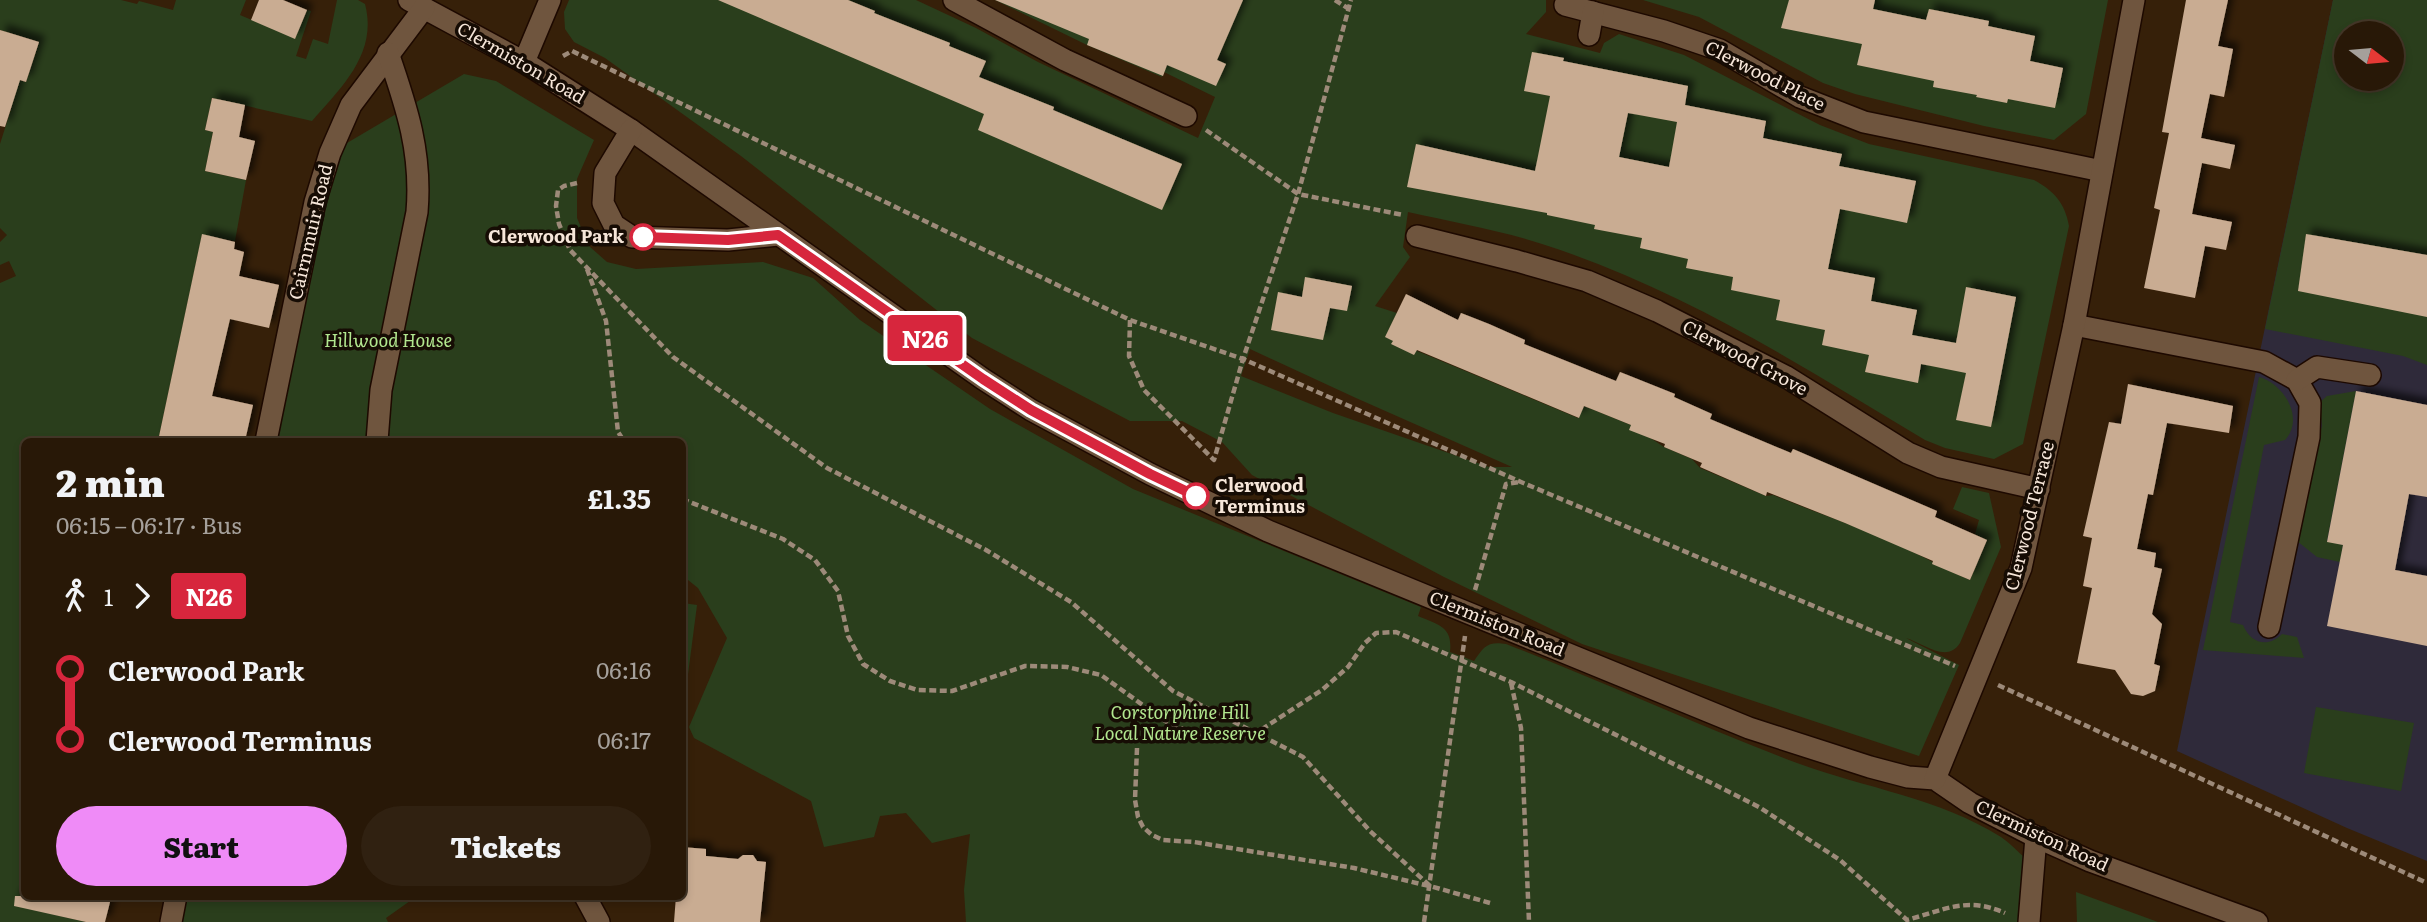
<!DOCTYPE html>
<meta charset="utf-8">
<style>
:root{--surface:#281807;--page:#302111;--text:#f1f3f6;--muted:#a5a09b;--line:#443728;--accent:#ef8bf7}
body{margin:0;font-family:Literata,serif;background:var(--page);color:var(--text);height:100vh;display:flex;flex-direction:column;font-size:26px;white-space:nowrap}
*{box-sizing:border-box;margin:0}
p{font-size:23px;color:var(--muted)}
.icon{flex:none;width:38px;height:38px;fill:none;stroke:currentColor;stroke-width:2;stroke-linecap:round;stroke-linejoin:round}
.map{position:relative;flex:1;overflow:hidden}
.details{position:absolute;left:21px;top:438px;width:665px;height:462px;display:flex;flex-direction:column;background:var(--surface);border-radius:10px;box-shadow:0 4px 10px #0003,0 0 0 2px var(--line)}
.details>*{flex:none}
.badge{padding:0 14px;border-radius:5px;font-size:24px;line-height:46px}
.needle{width:46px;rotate:106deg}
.controls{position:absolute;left:2334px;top:21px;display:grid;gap:14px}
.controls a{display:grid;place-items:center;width:70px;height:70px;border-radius:50%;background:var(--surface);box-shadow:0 4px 10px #0003,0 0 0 2px var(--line);font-size:35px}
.map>.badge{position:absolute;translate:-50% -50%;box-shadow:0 0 0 4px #fff}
.legs{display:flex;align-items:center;gap:10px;height:77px;padding:0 35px;font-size:23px}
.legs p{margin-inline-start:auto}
.summary{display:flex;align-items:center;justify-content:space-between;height:119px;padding:0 35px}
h1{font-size:38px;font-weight:800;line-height:52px}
.primary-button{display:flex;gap:14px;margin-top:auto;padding:14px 35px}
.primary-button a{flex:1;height:80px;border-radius:42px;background:var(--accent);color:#111;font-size:28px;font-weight:800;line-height:80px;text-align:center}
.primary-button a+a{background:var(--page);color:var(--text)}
ul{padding:0 35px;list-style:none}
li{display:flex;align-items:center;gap:24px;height:70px;font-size:26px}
li i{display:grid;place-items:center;width:10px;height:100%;margin:0 9px;background:currentColor}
li i::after{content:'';width:18px;height:18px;margin:-9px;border:5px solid;border-radius:50%;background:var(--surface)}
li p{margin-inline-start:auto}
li:first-child i{background:linear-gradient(#0000 50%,currentColor 0)}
li:last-child i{background:linear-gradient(currentColor 50%,#0000 0)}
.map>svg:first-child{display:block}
.education{fill:#2f2a3a;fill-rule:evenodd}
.green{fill:#2a3e1c;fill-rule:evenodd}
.building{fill:#c9ac92;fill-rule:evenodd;filter:url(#shadow)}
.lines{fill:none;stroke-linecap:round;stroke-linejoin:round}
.minor-casing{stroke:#1d0900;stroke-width:24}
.path{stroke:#9d8a79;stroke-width:4.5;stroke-dasharray:7 3.5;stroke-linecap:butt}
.minor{stroke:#6f553e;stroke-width:21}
.line-1-casing{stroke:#fff;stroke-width:16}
.line-1{stroke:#d7263d;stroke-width:10}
.stop-1-dot{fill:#fff;stroke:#d7263d;stroke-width:3.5}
.labels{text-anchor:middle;stroke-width:7;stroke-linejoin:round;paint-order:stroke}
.street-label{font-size:18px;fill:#f6e6d9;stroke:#160c04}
.stop-label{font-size:18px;font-weight:bold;fill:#f6e6d9;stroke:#160c04;text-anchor:end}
.park-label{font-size:18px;font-style:italic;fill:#b2e78f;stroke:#160c04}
</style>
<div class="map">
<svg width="2427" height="922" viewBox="0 0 2427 922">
<defs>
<filter id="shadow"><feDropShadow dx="6" dy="-6" stdDeviation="3.5" flood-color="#0009"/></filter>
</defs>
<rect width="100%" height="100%" fill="#362009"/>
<!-- education -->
<path class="education" d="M2333,0H2427V861L2347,828L2177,751ZM2347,33H2392V79H2347Z"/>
<!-- green -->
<g class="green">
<path d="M0,0H121L137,4L139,1L173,10L176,0H246L240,15L295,38L307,10L311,11L296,56L306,59L313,39L328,44L337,0H358L365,4C378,53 342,87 312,121L212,98L205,130L213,132L205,171L246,180L235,241L202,235L158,441H24V896L52,914L86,922H0V283L16,276L9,261L0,265V242L7,235L0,228V144L12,106L7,104L0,92L7,77L26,82L39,42L0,30Z"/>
<path d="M569,0H916L976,28L1038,62L1198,138L1215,97L1164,72L1162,77L1087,45L995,0H1546V12L1526,34L1600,53L1604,43L1619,34L1684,55L1820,125L1869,144L2034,180C2054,191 2065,203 2069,226L2023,444L1994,459L1945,448L1925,440C1802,366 1680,288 1542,244C1499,230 1452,222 1408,212L1403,247L1410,257L1375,306L1397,313L1386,336L1393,341L1578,418L1584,406L1631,425L1664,447L1692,459L1700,468L1766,496L1773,495C1820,515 1871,530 1917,554C1935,563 1951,572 1970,580L1987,540L1975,534L1979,520L1953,509L1962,487L1989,493L2001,547L1960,643C1947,664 1923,643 1906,638L1959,665L1919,756L1582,644L1444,577L1252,475L1222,442L1182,421H1130L972,338L741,156L605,58L574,42L565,29L564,12ZM1250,349L1356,398L1512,467H1489L1333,413L1241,376Z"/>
<polygon points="1643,0 2108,0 2086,114 2054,140 1984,126 1855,94 1823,83 1699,17"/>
<path d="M2333,0H2427V365L2403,356L2265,329ZM2347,33H2392V79H2347Z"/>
<path d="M464,74L496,81L594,140L577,179V218L589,246L607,262L636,269L763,262L813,278L860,320L990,409L1133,489L1421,607L1418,616C1438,625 1453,626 1450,652L1474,661C1484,646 1488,641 1506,644C1604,682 1699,726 1797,763C1865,788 1939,798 2001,837C2010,843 2018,852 2025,858L2028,922H966L964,890L970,834L932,843L906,813L880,816L874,837L824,847L811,801L694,738L689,727L727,638L698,588L683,576L682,441H266L330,153Z"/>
<path d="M2259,377C2284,384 2305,418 2285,440L2264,445L2230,622L2243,625C2251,644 2268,648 2282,634L2297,637L2304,658L2203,650Z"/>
<polygon points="2356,391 2327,541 2343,545 2340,562 2317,557 2297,541 2313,453 2322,426 2319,403 2327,396"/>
<polygon points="683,603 697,605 687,682 683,681"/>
<polygon points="2316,707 2414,723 2401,791 2304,773"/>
<polygon points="2076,892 2158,922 2077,922"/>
<polygon points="177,896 417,896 386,918 388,922 174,922"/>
</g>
<!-- building -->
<g class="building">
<polygon points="259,0 283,0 307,10 295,39 251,20"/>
<polygon points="718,0 848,0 875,11 874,13 950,43 949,46 986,61 979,77 1054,107 1053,110 1182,164 1162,210 978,130 984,114"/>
<polygon points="995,0 1243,0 1217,60 1226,64 1216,86 1167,65 1163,76 1087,45 1089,39"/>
<polygon points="1789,0 1875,0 1873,9 1926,20 1929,9 1989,21 1988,26 2035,36 2030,61 2063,68 2055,108 2008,99 2007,103 1976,97 1977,95 1933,87 1934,81 1857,65 1862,44 1781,28"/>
<polygon points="2186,0 2228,0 2218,46 2233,49 2224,97 2210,94 2201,138 2235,145 2230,169 2202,163 2192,214 2232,222 2226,250 2205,246 2195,298 2144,288 2160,210 2154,208 2169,133 2162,132"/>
<polygon points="0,30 39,42 26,82 20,80 5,127 0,126"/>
<path d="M1532,52L1564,58L1563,61L1688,86L1685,105L1766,121L1763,138L1842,154L1839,166L1916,181L1907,223L1840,209L1828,269L1875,278L1871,301L1917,310L1912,335L1956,343L1966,287L2016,297L1991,427L1956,420L1966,373L1921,364L1918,383L1865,372L1869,355L1822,345L1825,330L1776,320L1780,300L1731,290L1733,277L1686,268L1688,259L1640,248L1642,238L1594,229L1595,225L1547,215V213L1407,187L1416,144L1535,171L1550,96L1524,91ZM1628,113L1677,122L1669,167L1619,157Z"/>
<polygon points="212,98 245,105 239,137 255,141 246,180 205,171 213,132 205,130"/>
<polygon points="202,234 235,242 234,249 244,252 239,276 279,285 269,328 230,319 212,396 253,405 245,441 158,441"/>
<polygon points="2306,234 2427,255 2427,317 2298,291"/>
<polygon points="1305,277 1352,286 1347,311 1330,308 1323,340 1271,330 1278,292 1302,297"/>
<polygon points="1406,294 1458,320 1461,313 1489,324 1525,340 1524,344 1616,381 1620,372 1675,394 1674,397 1712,414 1710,419 1791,453 1793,449 1937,511 1935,517 1987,540 1970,580 1932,564 1933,561 1845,523 1767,492 1766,496 1700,467 1702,463 1664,447 1665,444 1629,430 1631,425 1584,406 1579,418 1417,350 1414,355 1391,344 1393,341 1385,337"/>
<polygon points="2128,384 2233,406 2229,433 2167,423 2153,495 2148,494 2137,549 2156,553 2154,567 2162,569 2152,614 2162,624 2154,664 2160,666 2155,691 2143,696 2131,694 2115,670 2077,663 2092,588 2083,586 2092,538 2083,536 2109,422 2121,424"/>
<polygon points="2356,391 2427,405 2427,497 2409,494 2395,570 2427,576 2427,646 2327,626 2343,545 2327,542"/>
<polygon points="682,847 706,849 706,856 738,859 743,855 753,855 757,861 766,862 760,922 674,922 676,896 682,896"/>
<polygon points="15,896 104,896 103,901 110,902 105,922 86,922 14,906"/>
</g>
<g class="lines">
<!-- minor casing -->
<g class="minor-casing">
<g id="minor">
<polyline points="409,0 524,62 631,130 983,379 1031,410 1150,474 1268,531 1749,728 1870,767 1908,777 1935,779 1970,803 2036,837 2090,861 2257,922"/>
<polyline points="954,0 1065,60 1186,116"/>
<polyline points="1565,5 1664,31 1720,50 1800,97 1864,122 2102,171"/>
<polyline points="1589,35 1593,12"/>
<polyline points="524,62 550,0"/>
<polyline points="631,130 605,173 603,203 614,225 632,237 728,240 778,235"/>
<polyline points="1417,236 1517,261 1587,281 1657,311 1785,376 1908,453 1941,467 2039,489"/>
<polyline points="2074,325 2264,362 2297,380 2310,403 2309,437 2269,627"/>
<polyline points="2297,380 2317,367 2370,375"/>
<polyline points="266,441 315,202 330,153 351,105 424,8"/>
<path d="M377,441L381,390L417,212C422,153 407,108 388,53"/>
<polyline points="1935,779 2021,568 2074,325 2134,0"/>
<polyline points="585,896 599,922"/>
<polyline points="171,922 176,896"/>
<polyline points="2029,922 2036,837"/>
</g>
</g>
<!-- path -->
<g class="path">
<polyline points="1335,0 1349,9"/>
<polyline points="563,56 572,51 1130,320 1243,359 1521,482 1955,666"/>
<polyline points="1206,130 1298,194 1403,215"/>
<polyline points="577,183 564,186 558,190 556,206 559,224 570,250 673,357 827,468 986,550 1071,602 1173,691 1303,757 1370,831 1430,886 1490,903"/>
<polyline points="587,269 606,321 618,432 624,441"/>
<polyline points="1130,320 1129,356 1144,390 1214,460 1243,359 1298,194 1351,0"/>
<path d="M682,499L783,539L815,560L838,591L848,636L863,664L890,681L917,690L952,691L1025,666L1067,667L1101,675L1165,721L1197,735L1234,738L1256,733L1322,690L1348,667L1365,643L1376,633L1396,632L1511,682L1759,807L1840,860L1907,920C1944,910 1967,896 2005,913"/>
<polyline points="1475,590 1506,484 1520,482"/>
<polyline points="1511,683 1521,728 1529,922"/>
<polyline points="1998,685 2427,883"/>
<polyline points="1137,748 1135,800 1138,817 1143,827 1152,835 1163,840 1194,842 1354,868 1429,886"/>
<polyline points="1424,922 1465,636"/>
</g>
<!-- minor -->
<use href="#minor" class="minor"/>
</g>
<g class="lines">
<!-- line-1 casing -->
<g class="line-1-casing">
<polyline id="line-1" points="643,237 728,240 778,235 983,379 1031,410 1150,474 1196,496"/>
</g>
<!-- line-1 -->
<use href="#line-1" class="line-1"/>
</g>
<!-- markers -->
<g class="stop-1-dot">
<circle cx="643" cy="237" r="12"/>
<circle cx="1196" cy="496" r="12"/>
</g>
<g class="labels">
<!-- street labels -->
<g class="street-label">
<text transform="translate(521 63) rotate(30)" y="6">Clermiston Road</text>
<text transform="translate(1765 76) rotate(27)" y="6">Clerwood Place</text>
<text transform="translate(311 232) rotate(-77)" y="6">Cairnmuir Road</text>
<text transform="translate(1745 358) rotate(28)" y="6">Clerwood Grove</text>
<text transform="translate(2030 516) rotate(-76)" y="6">Clerwood Terrace</text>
<text transform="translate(1497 624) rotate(22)" y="6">Clermiston Road</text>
<text transform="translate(2042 836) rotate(25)" y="6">Clermiston Road</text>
</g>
<!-- stop labels -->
<g class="stop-label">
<text x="624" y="243">Clerwood Park</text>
<text x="1215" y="492" text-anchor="start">Clerwood<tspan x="1215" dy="21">Terminus</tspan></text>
</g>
<!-- park labels -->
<g class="park-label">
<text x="388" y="347">Hillwood House</text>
<text x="1180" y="719">Corstorphine Hill<tspan x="1180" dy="21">Local Nature Reserve</tspan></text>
</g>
</g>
</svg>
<div class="controls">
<a><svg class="needle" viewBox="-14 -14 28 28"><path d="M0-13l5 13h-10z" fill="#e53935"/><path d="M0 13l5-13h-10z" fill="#a5a09b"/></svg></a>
</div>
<b class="badge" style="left:925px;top:338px;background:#d7263d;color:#fff">N26</b>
<section class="details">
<div class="summary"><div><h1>2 min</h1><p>06:15 – 06:17 · Bus</p></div><b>£1.35</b></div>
<div class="legs"><svg class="icon" aria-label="walk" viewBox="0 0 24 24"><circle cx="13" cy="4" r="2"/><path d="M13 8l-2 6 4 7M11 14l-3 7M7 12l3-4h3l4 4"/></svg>1<svg class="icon" aria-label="forward" viewBox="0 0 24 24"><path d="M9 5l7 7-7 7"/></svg><b class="badge" style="background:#d7263d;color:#fff">N26</b></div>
<ul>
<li><i style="color:#d7263d"></i><b>Clerwood Park</b><p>06:16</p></li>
<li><i style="color:#d7263d"></i><b>Clerwood Terminus</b><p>06:17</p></li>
</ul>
<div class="primary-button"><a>Start</a><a>Tickets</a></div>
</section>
</div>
